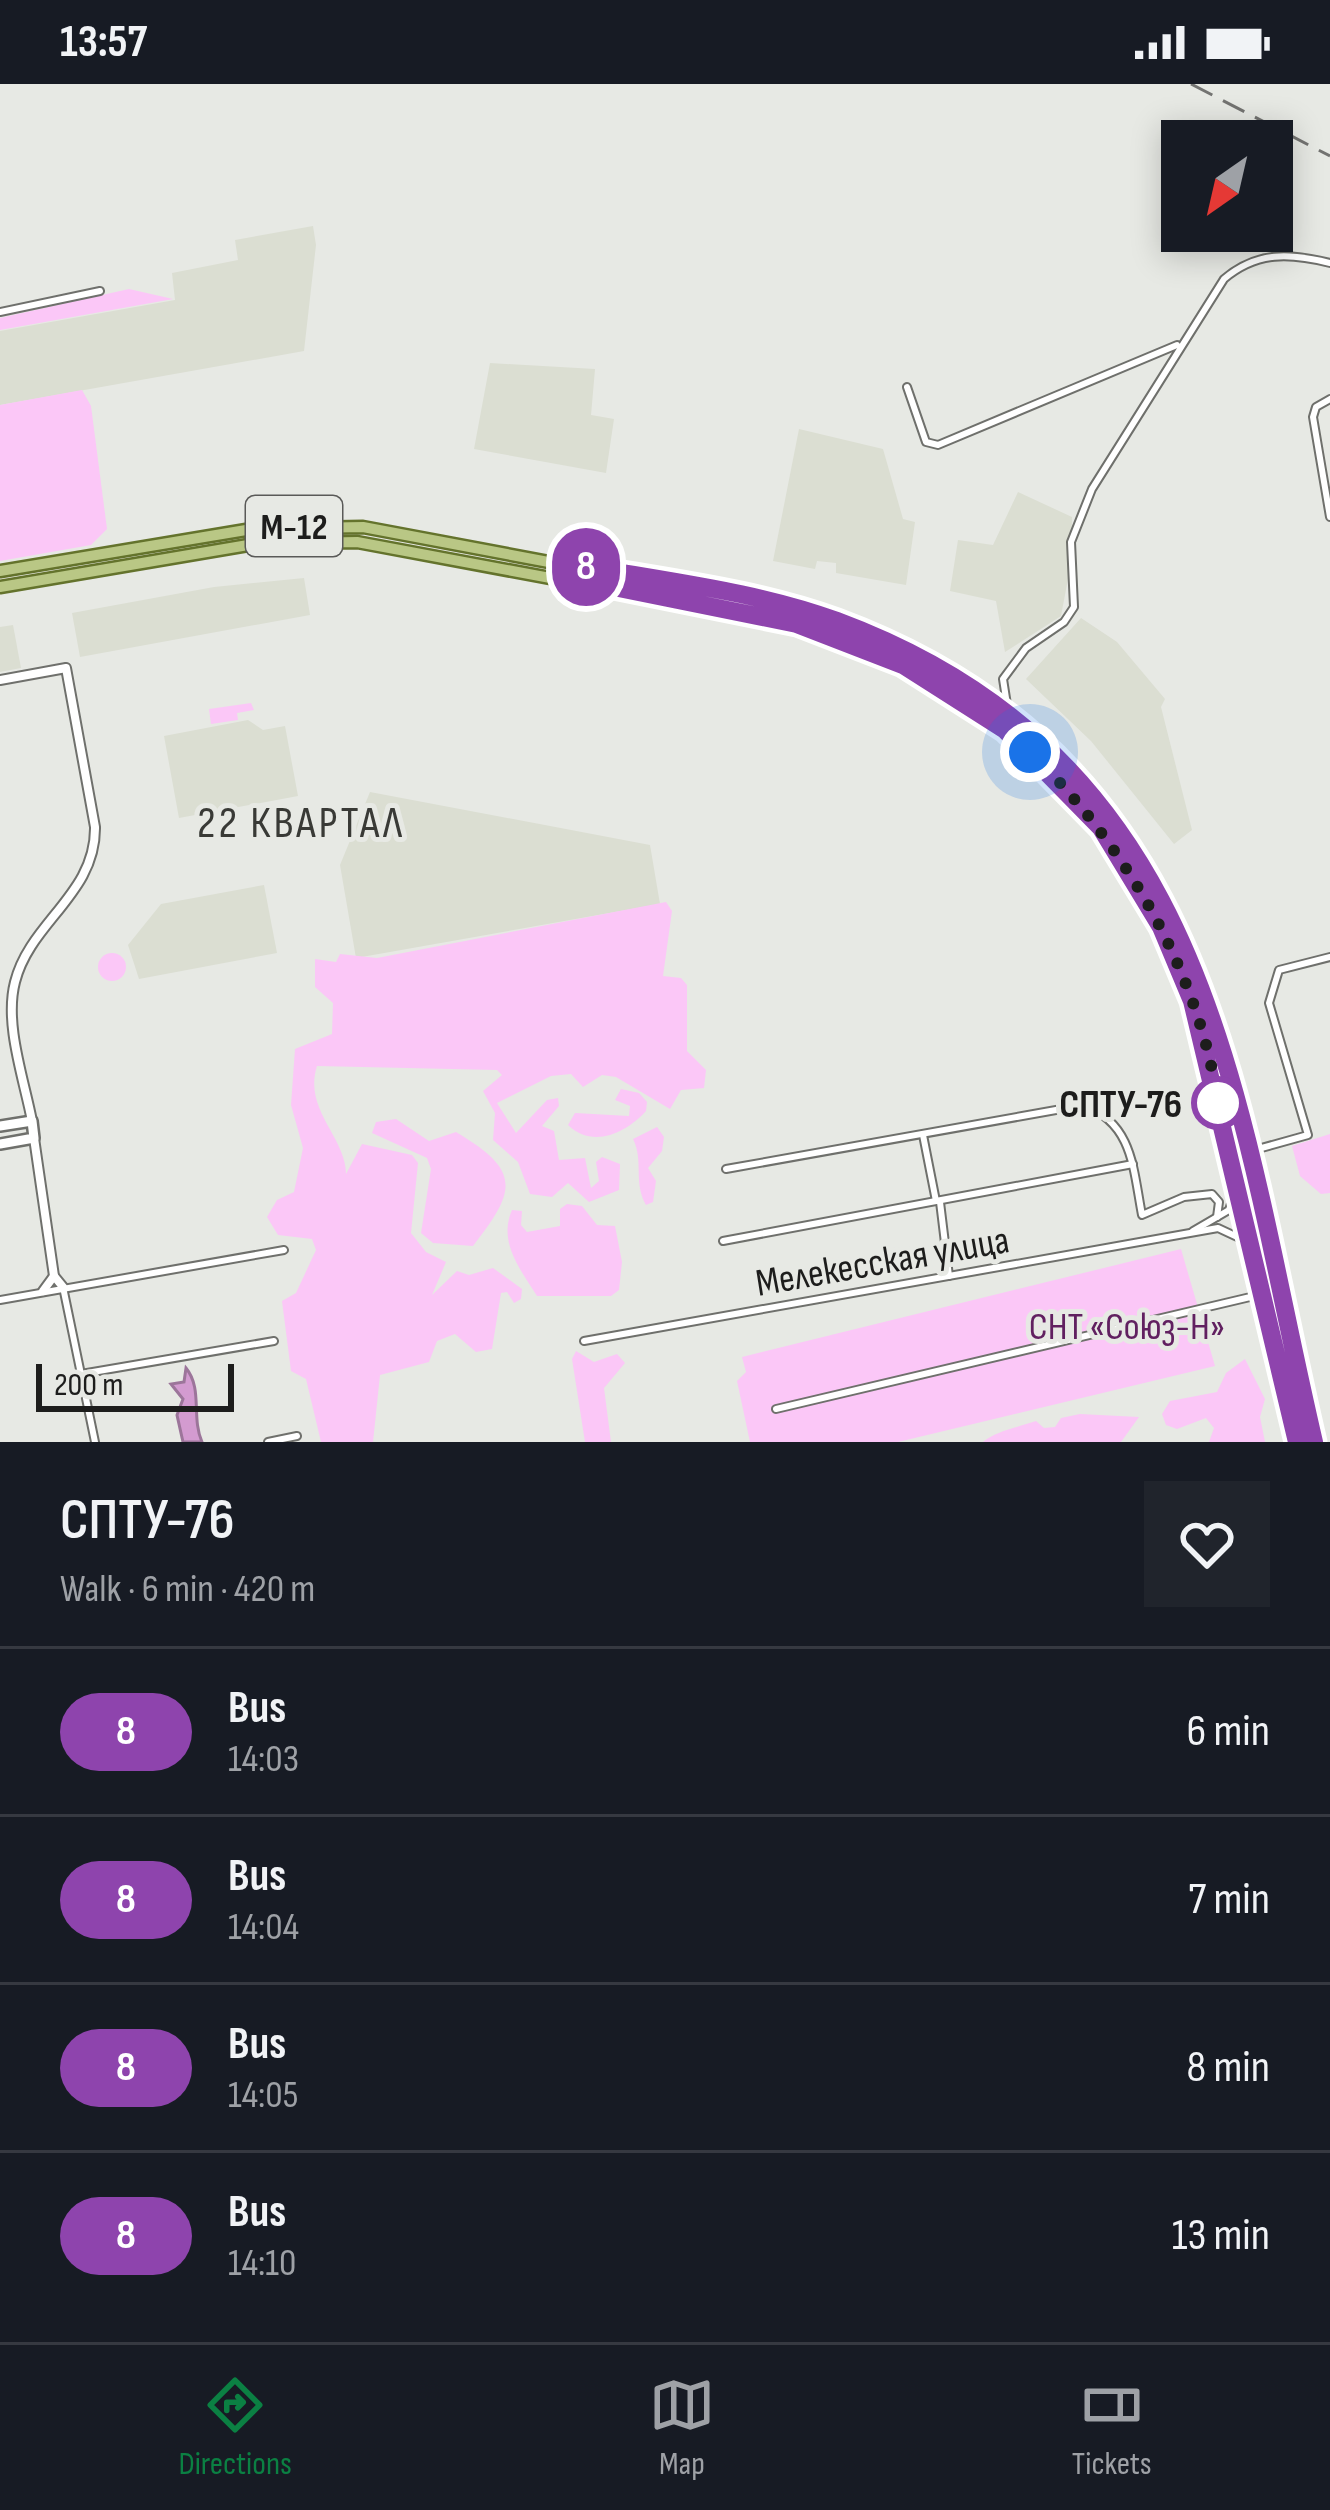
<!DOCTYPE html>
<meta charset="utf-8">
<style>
:root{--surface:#171b24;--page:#20242c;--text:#f1f3f6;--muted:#9ea1a6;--line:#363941;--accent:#0b8043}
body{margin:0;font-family:"Sofia Sans Condensed",sans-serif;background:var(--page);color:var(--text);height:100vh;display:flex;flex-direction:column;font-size:45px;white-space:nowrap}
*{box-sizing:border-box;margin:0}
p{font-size:39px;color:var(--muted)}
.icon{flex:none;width:66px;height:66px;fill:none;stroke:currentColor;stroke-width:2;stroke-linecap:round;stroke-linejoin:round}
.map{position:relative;height:1358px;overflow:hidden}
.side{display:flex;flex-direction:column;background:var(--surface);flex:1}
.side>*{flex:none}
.badge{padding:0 24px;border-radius:39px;font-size:42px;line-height:78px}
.needle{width:78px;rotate:214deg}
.buttons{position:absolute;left:1161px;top:36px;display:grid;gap:24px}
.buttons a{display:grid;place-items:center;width:132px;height:132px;border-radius:0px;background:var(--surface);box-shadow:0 6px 30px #0003;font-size:60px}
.scale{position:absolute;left:36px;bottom:30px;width:198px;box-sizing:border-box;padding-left:12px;border:6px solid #1d1d1c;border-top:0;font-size:33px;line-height:42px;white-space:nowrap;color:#1d1d1c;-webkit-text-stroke:9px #e7e9e4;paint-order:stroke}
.you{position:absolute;width:60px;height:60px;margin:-30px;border:9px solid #fff;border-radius:50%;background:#1a73e8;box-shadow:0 0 0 18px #1a73e833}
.map>.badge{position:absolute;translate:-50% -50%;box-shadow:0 0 0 6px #fff}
.round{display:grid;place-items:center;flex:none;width:126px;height:126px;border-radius:0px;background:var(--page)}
.summary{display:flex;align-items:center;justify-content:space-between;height:204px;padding:0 60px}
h1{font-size:57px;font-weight:600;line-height:90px}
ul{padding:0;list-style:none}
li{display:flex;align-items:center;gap:36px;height:168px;padding:0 60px;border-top:3px solid var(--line)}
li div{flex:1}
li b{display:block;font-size:45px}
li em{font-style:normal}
li .badge{min-width:132px;font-weight:700;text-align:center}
.status{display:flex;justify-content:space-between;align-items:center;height:84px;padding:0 60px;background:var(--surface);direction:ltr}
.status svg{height:33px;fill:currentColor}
.tabs{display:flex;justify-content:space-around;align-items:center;height:168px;border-top:3px solid var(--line);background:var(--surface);font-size:33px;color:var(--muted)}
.tabs a{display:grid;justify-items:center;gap:6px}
.tabs .on{color:var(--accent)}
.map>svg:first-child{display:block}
.built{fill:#dbded2}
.green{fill:#fbc7f7}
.water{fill:#d39bd0;stroke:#9c759a;stroke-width:3}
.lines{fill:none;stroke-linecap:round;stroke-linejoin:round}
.minor-casing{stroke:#6f706c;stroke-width:10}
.tertiary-casing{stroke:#6f706c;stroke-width:12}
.secondary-casing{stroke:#6f706c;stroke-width:14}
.primary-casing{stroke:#64732c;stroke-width:15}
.minor{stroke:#fff;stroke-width:6}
.tertiary{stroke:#fff;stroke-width:8}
.secondary{stroke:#fff;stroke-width:9}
.primary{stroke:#b9c785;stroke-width:10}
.rail{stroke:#737371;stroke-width:3;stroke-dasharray:24 12;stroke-linecap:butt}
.line-casing{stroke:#fff;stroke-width:27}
.line{stroke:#8e44ad;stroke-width:18}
.walk{stroke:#1d1d1c;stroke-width:12;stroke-dasharray:0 21.6}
.stop-dot{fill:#fff;stroke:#8e44ad;stroke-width:6}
.labels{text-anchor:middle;stroke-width:10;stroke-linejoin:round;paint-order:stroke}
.shield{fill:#e7e9e4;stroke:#5a5a58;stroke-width:3}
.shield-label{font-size:36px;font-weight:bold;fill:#1d1d1c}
.stop-label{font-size:39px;font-weight:bold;fill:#1d1d1c;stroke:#e7e9e4;text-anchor:end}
.street-label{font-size:39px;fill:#1d1d1c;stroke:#e7e9e4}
.park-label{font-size:39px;fill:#612060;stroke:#e7e9e4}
.quarter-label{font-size:45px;letter-spacing:3px;fill:#393a36;stroke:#e7e9e4}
</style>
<div class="status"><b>13:57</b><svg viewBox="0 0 49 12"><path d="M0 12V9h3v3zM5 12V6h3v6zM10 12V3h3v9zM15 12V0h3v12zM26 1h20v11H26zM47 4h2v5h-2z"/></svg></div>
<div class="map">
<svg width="1330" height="1358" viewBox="0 0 1330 1358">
<rect width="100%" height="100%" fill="#e7e9e4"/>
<!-- built -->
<g class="built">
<polygon points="313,142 316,161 304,267 0,321 0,247 175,216 172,189 238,176 235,156"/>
<polygon points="490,279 595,285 591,331 614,335 606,389 474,365"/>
<polygon points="799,345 883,365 903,435 915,438 906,501 836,489 836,479 817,477 815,485 773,477"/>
<polygon points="1018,408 1072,433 1071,479 1061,532 1005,568 996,517 950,507 958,456 993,461"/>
<polygon points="304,494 310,531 80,573 72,529 214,503"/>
<polygon points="1081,534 1117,558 1165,615 1161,623 1192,746 1174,760 1091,657 1026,595"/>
<polygon points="13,541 21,584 0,588 0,543"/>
<polygon points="248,636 263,646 285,642 298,712 179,734 164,652"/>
<polygon points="370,708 650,761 660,820 356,874 340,781"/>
<polygon points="264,801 277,869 139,895 128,861 161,820"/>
</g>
<!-- green -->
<g class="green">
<polygon points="129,205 173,215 0,246 0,234"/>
<polygon points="82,306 91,322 107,445 91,461 0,477 0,321"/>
<polygon points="251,619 254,626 237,629 238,636 211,640 209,625"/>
<path d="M666,818L672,827L663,892L681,894L687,901V967L706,986L704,1004L681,1006L670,1025L616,993L602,991L583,1003L571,990L551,992L497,1019L516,1049L547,1016L558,1014L559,1022L542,1042L554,1047L559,1076L585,1074L591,1104L599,1097L596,1078L602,1073L620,1080L619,1106L589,1118L568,1099L552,1113L530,1110L518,1078L493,1056L495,1029L483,1007L502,991L497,986L317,982C303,1026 346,1053 346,1090L362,1060L412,1071L418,1079L411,1149L426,1168L446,1178L432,1211L457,1187L469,1191L493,1184L522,1205L521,1215L514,1219L507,1208L501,1209L492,1265L476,1268L455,1250L437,1257L429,1278L380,1291L373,1358H321L306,1295L291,1287L282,1217L296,1209L316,1166L312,1155L278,1151L267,1133L277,1116L294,1108L303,1064L291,1021L295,965L332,950L333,919L315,903V875L336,878L340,870L377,874Z"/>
<circle cx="112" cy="883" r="14"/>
<path d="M621,1005L639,1009L647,1018L646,1027C626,1049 593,1065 568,1041L575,1029L629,1032L630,1022L615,1016Z"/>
<path d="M396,1035L429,1057L456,1048C520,1086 518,1105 473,1162L433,1159L421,1149L431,1085L427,1074L372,1049L376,1038Z"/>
<path d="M657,1043L664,1053L662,1067L648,1084L656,1097L653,1118L646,1121C633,1098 644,1077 633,1055Z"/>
<polygon points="1330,1050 1330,1109 1321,1110 1300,1092 1292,1062"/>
<path d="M567,1120L582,1122L597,1141L615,1142L622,1178L619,1206L611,1212H537C520,1185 498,1158 512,1126L522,1127L521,1141L527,1148L560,1142V1125Z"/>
<polygon points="1181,1165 1215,1282 898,1358 750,1358 737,1297 746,1288 742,1273"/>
<polygon points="576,1267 594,1278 617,1270 625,1279 604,1304 611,1358 585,1358 572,1275"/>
<polygon points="1245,1275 1265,1315 1260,1333 1265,1358 1209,1358 1214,1344 1206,1334 1177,1345 1166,1341 1162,1330 1170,1317 1217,1308 1226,1289"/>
<path d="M1080,1330L1139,1333L1121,1358H983C996,1347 1019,1343 1036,1337L1044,1344L1055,1343L1061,1334Z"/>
</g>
<!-- water -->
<path class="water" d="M186,1284C203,1305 191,1333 202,1358H183L177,1331L183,1315L171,1300L184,1298Z"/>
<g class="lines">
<!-- minor casing -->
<g class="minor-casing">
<g id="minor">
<polyline points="0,228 100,207"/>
<polyline points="907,303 926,358 938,361 1177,261"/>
<polyline points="1330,315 1316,323 1313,333 1330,433"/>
<path d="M1008,627L1003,595L1026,564L1064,538L1074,523L1071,458L1092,405L1224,195C1257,167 1290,169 1330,179"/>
<polyline points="923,1051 936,1117"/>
<polyline points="1247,1068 1308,1051 1269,919 1279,886 1330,873"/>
<path d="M726,1085L1084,1021C1133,1040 1133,1084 1142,1131L1184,1113L1212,1110L1219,1118L1217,1133"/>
<polyline points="940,1118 949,1192"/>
<polyline points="1193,1147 1229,1126 1236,1104"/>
<polyline points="723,1157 1133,1080"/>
<polyline points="63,1203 95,1358"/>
<polyline points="0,1216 284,1166"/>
<polyline points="584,1257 1218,1144 1248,1158"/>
<polyline points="81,1290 274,1257"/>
<polyline points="776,1325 1263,1210"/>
<polyline points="268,1358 297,1352"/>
</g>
</g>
<!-- tertiary casing -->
<g class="tertiary-casing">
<g id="tertiary">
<path d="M0,596L66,584L95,743C96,810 30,838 15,898C4,940 24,995 32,1037"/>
<polyline points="34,1054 54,1192 63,1203"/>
<polyline points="43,1207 54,1192"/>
</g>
</g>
<!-- secondary casing -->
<g class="secondary-casing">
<polyline id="secondary" points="0,1042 32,1037 34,1054 0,1060"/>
</g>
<!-- primary casing -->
<g class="primary-casing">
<g id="primary">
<polyline points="0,487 252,445 363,443 804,526 908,566 981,609 1042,658 1092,710 1139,771 1175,836 1219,950 1314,1358"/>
<polyline points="0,503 254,460 357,458 797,540 903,581 972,622 1030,667 1101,744 1161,843 1204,957 1298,1358"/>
</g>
</g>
<!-- minor -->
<use href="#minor" class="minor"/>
<!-- tertiary -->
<use href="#tertiary" class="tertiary"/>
<!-- secondary -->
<use href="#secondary" class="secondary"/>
<!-- primary -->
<use href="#primary" class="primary"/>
<!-- rail -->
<polyline class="rail" points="1191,0 1330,72"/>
</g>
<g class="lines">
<!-- line casing -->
<g class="line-casing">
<path id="line" d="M1297,1358L1192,917L1161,843L1101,744L1005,646L903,581L797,540L584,497L578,486L588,483C671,498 758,508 837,537C1216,678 1234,1017 1314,1358"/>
</g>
<!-- line -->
<use href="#line" class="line"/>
<!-- walk -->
<path class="walk" d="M1030,668C1127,761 1200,892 1218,1019"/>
</g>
<!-- markers -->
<circle class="stop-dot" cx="1218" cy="1019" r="24"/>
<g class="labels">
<!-- shield labels -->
<rect class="shield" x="246" y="412" width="96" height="60" rx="9"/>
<g class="shield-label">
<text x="294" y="455">М-12</text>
</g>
<!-- stop labels -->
<g class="stop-label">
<text x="1182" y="1033">СПТУ-76</text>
</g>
<!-- street labels -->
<g class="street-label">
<text transform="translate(882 1176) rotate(-10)" y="14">Мелекесская улица</text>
</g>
<!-- park labels -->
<g class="park-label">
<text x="1127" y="1255">СНТ «Союз-Н»</text>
</g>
<!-- quarter labels -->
<g class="quarter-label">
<text x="301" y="753">22 КВАРТАЛ</text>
</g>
</g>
</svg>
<div class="buttons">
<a><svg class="needle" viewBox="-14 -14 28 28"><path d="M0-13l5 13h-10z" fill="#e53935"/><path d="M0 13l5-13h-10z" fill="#9ea1a6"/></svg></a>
</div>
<div class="scale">200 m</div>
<div class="you" style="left:1030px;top:668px"></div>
<b class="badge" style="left:586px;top:483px;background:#8e44ad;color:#fff">8</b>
</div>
<section class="side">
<div class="summary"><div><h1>СПТУ-76</h1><p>Walk · 6 min · 420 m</p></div><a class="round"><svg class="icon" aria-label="heart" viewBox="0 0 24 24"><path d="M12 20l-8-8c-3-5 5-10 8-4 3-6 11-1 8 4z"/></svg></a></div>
<ul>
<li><span class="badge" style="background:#8e44ad;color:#fff">8</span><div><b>Bus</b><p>14:03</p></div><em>6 min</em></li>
<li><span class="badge" style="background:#8e44ad;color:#fff">8</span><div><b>Bus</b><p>14:04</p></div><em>7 min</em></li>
<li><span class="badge" style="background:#8e44ad;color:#fff">8</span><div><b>Bus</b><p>14:05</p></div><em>8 min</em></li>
<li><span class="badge" style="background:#8e44ad;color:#fff">8</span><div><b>Bus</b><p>14:10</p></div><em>13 min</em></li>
</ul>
</section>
<nav class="tabs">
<a class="on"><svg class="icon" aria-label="directions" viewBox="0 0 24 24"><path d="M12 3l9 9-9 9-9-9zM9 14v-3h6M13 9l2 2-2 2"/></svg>Directions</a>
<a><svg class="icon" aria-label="map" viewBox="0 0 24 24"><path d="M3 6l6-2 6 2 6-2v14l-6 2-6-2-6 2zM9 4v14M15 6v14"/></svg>Map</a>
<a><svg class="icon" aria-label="tickets" viewBox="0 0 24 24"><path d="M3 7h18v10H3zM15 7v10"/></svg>Tickets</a>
</nav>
